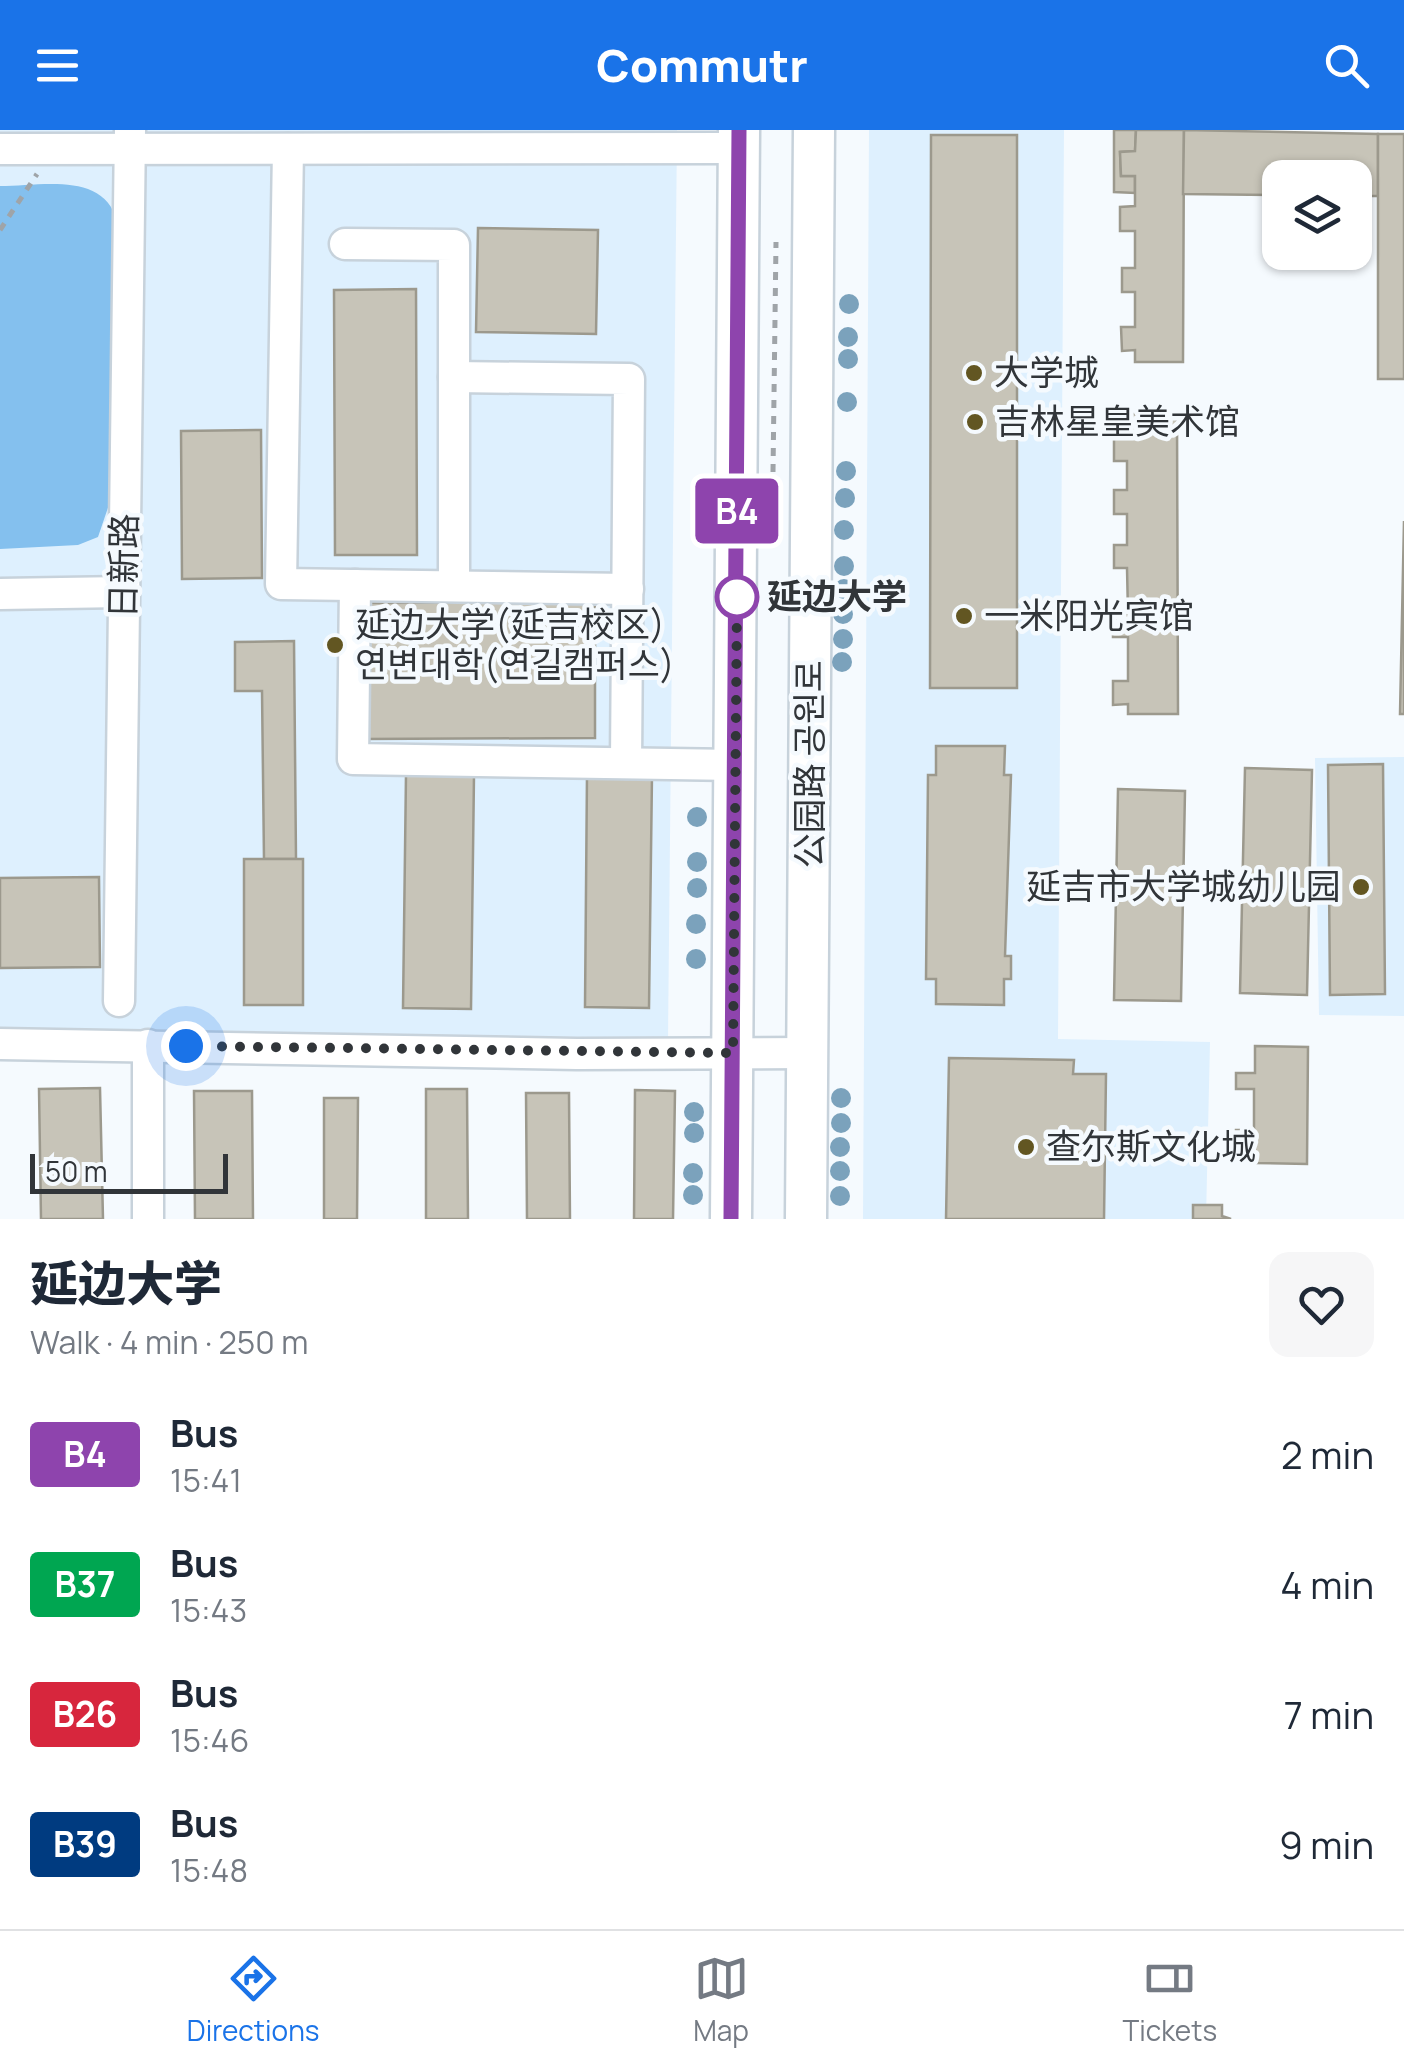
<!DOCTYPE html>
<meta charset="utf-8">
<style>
:root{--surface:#fff;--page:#f6f6f7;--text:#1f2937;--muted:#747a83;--line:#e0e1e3;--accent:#1a73e8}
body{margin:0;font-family:Manrope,"Noto Sans SC","Noto Sans KR",sans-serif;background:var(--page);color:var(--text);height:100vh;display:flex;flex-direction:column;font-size:38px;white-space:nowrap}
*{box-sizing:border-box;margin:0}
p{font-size:32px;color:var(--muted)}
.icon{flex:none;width:55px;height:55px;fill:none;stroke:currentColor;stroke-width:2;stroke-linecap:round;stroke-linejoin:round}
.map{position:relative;height:1089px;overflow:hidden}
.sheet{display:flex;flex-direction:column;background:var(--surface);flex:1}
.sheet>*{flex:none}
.badge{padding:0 20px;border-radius:8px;font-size:35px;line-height:65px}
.tools{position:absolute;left:1262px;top:30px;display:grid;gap:20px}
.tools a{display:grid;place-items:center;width:110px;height:110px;border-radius:20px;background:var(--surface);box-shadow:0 2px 8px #0004;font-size:50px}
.scale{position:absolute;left:30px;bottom:25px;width:198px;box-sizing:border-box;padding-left:10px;border:5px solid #313539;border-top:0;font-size:28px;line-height:35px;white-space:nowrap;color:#313539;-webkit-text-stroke:8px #f5fafe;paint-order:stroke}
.you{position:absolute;width:50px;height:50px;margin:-25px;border:8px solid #fff;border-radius:50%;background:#1a73e8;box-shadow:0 0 0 15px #1a73e833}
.map>.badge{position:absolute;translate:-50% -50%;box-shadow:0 0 0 5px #fff}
.round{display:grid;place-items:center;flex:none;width:105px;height:105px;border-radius:20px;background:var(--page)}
.headline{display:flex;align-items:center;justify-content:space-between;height:170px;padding:0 30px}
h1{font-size:48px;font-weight:800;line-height:75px}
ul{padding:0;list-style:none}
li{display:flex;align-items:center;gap:30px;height:130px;padding:0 30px}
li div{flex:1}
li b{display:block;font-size:38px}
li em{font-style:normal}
li .badge{min-width:110px;font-weight:700;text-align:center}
header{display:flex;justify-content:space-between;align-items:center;height:130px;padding:0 30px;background:var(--accent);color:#fff;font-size:45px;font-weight:800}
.tabs{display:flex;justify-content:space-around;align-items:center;height:140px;border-top:2px solid var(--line);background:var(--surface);font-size:28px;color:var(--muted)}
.tabs a{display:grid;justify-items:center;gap:5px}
.tabs .selected{color:var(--accent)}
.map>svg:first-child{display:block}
.built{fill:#def0fe}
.forest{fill:#84c0ee}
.building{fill:#c7c4b8;stroke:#9c998d;stroke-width:2.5}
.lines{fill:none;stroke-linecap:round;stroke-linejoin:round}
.minor-casing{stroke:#c7d2db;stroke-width:35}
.major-casing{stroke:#c7d2db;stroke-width:45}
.path{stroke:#9fa4a8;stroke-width:5;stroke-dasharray:8 8;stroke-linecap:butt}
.minor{stroke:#fff;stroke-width:30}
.major{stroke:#fff;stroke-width:40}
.tree{fill:#7ba2bc}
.line-casing{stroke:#fff;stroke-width:22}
.line{stroke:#8e44ad;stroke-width:15}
.walk{stroke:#313539;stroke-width:10;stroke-dasharray:0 18}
.poi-dot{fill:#625622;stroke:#f5fafe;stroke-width:4}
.stop-dot{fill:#fff;stroke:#8e44ad;stroke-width:5}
.labels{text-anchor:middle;stroke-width:9;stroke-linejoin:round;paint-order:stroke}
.poi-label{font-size:35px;fill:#313539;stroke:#f5fafe;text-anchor:start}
.street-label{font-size:35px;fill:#313539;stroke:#f5fafe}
.stop-label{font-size:35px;font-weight:bold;fill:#313539;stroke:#f5fafe;text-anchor:start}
</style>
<header><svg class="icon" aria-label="menu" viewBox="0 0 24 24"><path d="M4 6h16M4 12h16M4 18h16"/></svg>Commutr<svg class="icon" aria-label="search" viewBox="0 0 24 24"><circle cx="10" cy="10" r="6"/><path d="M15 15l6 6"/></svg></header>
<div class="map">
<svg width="1404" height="1089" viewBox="0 0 1404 1089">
<rect width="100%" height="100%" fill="#f5fafe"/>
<!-- built -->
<g class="built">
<polygon points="0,0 677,0 668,909 0,901"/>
<polygon points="869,0 1064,0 1058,909 1210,912 1206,1089 863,1089"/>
<polygon points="1404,627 1404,886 1319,885 1315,628"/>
</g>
<!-- forest -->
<path class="forest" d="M0,56C41,56 105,41 117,92L114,360L98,407L78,415L0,419Z"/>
<!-- building -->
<g class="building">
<polygon points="1114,0 1136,0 1135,21 1120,22 1121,46 1135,46 1135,63 1114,62"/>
<polygon points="1136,0 1184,0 1183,232 1135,232 1135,220 1122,221 1121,197 1135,197 1135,162 1122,162 1122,138 1135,138 1135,101 1120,101 1120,77 1135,76 1135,46 1121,46 1120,22 1135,21"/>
<polygon points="1184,0 1378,4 1378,66 1355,66 1355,48 1280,48 1280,65 1183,64"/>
<rect x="1378" y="4" width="26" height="245"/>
<polygon points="931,5 1017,5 1017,558 930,558"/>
<polygon points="478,98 598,100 596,204 476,202"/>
<polygon points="416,159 417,425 335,425 334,160"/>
<polygon points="1127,284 1177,284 1178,584 1128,584 1128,574 1113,575 1113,551 1128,551 1128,507 1113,507 1113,484 1128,484 1127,438 1114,438 1114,415 1127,415 1127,384 1114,384 1114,360 1127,360 1127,331 1114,331 1114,308 1127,308"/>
<polygon points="261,300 262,448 182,449 181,301"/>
<polygon points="1404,391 1404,584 1400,584"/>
<polygon points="595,472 595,608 365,609 365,473"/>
<polygon points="294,511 296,729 264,729 262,561 235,561 235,512"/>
<polygon points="936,616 1005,616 1004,645 1011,645 1005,826 1011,826 1011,849 1004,849 1004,875 936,874 936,849 926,849 928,645 936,645"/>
<polygon points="1383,634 1385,864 1330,865 1328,635"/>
<polygon points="1245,638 1312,640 1307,865 1240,863"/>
<polygon points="406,644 474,645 471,879 403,878"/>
<polygon points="587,644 652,645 649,878 585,877"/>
<polygon points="1118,659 1185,661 1181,871 1114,870"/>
<rect x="244" y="729" width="59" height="146"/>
<polygon points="99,747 100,837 0,838 0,748"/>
<polygon points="1255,916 1308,917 1307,1034 1255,1033 1255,1015 1236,1015 1236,1000 1254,1000 1254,959 1236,959 1236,943 1255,943"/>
<polygon points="949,928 1074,930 1073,944 1106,944 1104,1089 946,1089"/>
<polygon points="100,958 103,1089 41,1089 39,959"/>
<polygon points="426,959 467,959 468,1089 426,1089"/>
<polygon points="635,960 675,961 673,1089 634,1089"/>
<polygon points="194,961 252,961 253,1089 195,1089"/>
<polygon points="526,963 569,963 570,1089 527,1089"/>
<polygon points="324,968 358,968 357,1089 324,1089"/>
<polygon points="1193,1075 1222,1075 1222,1086 1231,1089 1193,1089"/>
</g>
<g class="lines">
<!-- minor casing -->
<g class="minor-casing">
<g id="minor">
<polyline points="0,19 739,18"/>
<polyline points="288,19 281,454 628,459"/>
<polyline points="345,114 454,115 454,456"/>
<polyline points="454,247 629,249 626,633"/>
<polyline points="355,455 353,629 735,635"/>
<polyline points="0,464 123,462"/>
<polyline points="119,871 130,0"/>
<polyline points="0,914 577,924 808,923"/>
<polyline points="148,915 148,1089"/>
</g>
</g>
<!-- major casing -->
<g class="major-casing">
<g id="major">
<polyline points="731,1089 739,0"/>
<polyline points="806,1089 814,0"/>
</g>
</g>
<!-- path -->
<g class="path">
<polyline points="0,100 37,44"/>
<polyline points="773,342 776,112"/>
</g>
<!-- minor -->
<use href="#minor" class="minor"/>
<!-- major -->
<use href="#major" class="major"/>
</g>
<!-- trees -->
<g class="tree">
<circle cx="849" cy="174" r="10"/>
<circle cx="848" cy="207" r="10"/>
<circle cx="848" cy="229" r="10"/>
<circle cx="847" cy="272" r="10"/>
<circle cx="846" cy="341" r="10"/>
<circle cx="845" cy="368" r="10"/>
<circle cx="844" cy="400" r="10"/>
<circle cx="844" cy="436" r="10"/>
<circle cx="844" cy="459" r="10"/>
<circle cx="843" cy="484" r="10"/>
<circle cx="843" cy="509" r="10"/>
<circle cx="842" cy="532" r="10"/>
<circle cx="697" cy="687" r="10"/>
<circle cx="697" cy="732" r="10"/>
<circle cx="697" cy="758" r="10"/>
<circle cx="696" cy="794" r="10"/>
<circle cx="696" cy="829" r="10"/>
<circle cx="841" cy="968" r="10"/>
<circle cx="694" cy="982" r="10"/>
<circle cx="841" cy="993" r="10"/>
<circle cx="694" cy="1003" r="10"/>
<circle cx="840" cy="1017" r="10"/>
<circle cx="840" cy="1041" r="10"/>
<circle cx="693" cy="1043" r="10"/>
<circle cx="693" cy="1065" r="10"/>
<circle cx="840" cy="1066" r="10"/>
</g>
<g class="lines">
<!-- line casing -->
<g class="line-casing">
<polyline id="line" points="731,1089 739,0"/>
</g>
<!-- line -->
<use href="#line" class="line"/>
<!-- walk -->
<polyline class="walk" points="186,916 733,923 737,467"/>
</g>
<!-- markers -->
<g class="poi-dot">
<circle cx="974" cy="243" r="10"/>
<circle cx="975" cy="292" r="10"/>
<circle cx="964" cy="486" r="10"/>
<circle cx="335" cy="515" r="10"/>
<circle cx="1361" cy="757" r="10"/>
<circle cx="1026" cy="1017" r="10"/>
</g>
<circle class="stop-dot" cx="737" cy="467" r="20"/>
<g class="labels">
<!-- poi labels -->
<g class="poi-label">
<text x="994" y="255">大学城</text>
<text x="995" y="304">吉林星皇美术馆</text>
<text x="984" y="498">一米阳光宾馆</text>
<text x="355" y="507">延边大学(延吉校区)<tspan x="355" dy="40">연변대학(연길캠퍼스)</tspan></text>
<text x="1341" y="769" text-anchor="end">延吉市大学城幼儿园</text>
<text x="1046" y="1029">查尔斯文化城</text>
</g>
<!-- street labels -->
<g class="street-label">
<text transform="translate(124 436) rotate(-89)" y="12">日新路</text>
<text transform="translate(810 634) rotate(-90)" y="12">公园路 공원로</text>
</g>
<!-- stop labels -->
<g class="stop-label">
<text x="767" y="479">延边大学</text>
</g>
</g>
</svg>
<div class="tools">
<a><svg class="icon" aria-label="layers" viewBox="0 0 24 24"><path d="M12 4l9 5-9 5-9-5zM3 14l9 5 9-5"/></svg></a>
</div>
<div class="scale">50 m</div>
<div class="you" style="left:186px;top:916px"></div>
<b class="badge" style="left:737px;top:381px;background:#8e44ad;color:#fff">B4</b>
</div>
<section class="sheet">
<div class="headline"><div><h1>延边大学</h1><p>Walk · 4 min · 250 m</p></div><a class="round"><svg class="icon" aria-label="heart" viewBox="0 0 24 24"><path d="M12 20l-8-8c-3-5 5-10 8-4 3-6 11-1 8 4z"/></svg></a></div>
<ul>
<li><span class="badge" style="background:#8e44ad;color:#fff">B4</span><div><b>Bus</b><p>15:41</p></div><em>2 min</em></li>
<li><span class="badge" style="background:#00a651;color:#fff">B37</span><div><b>Bus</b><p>15:43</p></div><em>4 min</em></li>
<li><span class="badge" style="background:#d7263d;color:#fff">B26</span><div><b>Bus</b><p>15:46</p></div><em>7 min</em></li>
<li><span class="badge" style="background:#003b80;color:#fff">B39</span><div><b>Bus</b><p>15:48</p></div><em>9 min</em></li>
</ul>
</section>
<nav class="tabs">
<a class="selected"><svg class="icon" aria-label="directions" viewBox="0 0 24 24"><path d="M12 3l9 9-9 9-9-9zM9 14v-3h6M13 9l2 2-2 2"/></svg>Directions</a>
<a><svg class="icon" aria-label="map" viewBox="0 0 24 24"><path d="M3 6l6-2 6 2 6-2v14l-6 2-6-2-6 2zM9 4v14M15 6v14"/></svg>Map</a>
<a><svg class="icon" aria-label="tickets" viewBox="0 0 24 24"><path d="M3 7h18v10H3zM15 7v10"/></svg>Tickets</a>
</nav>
